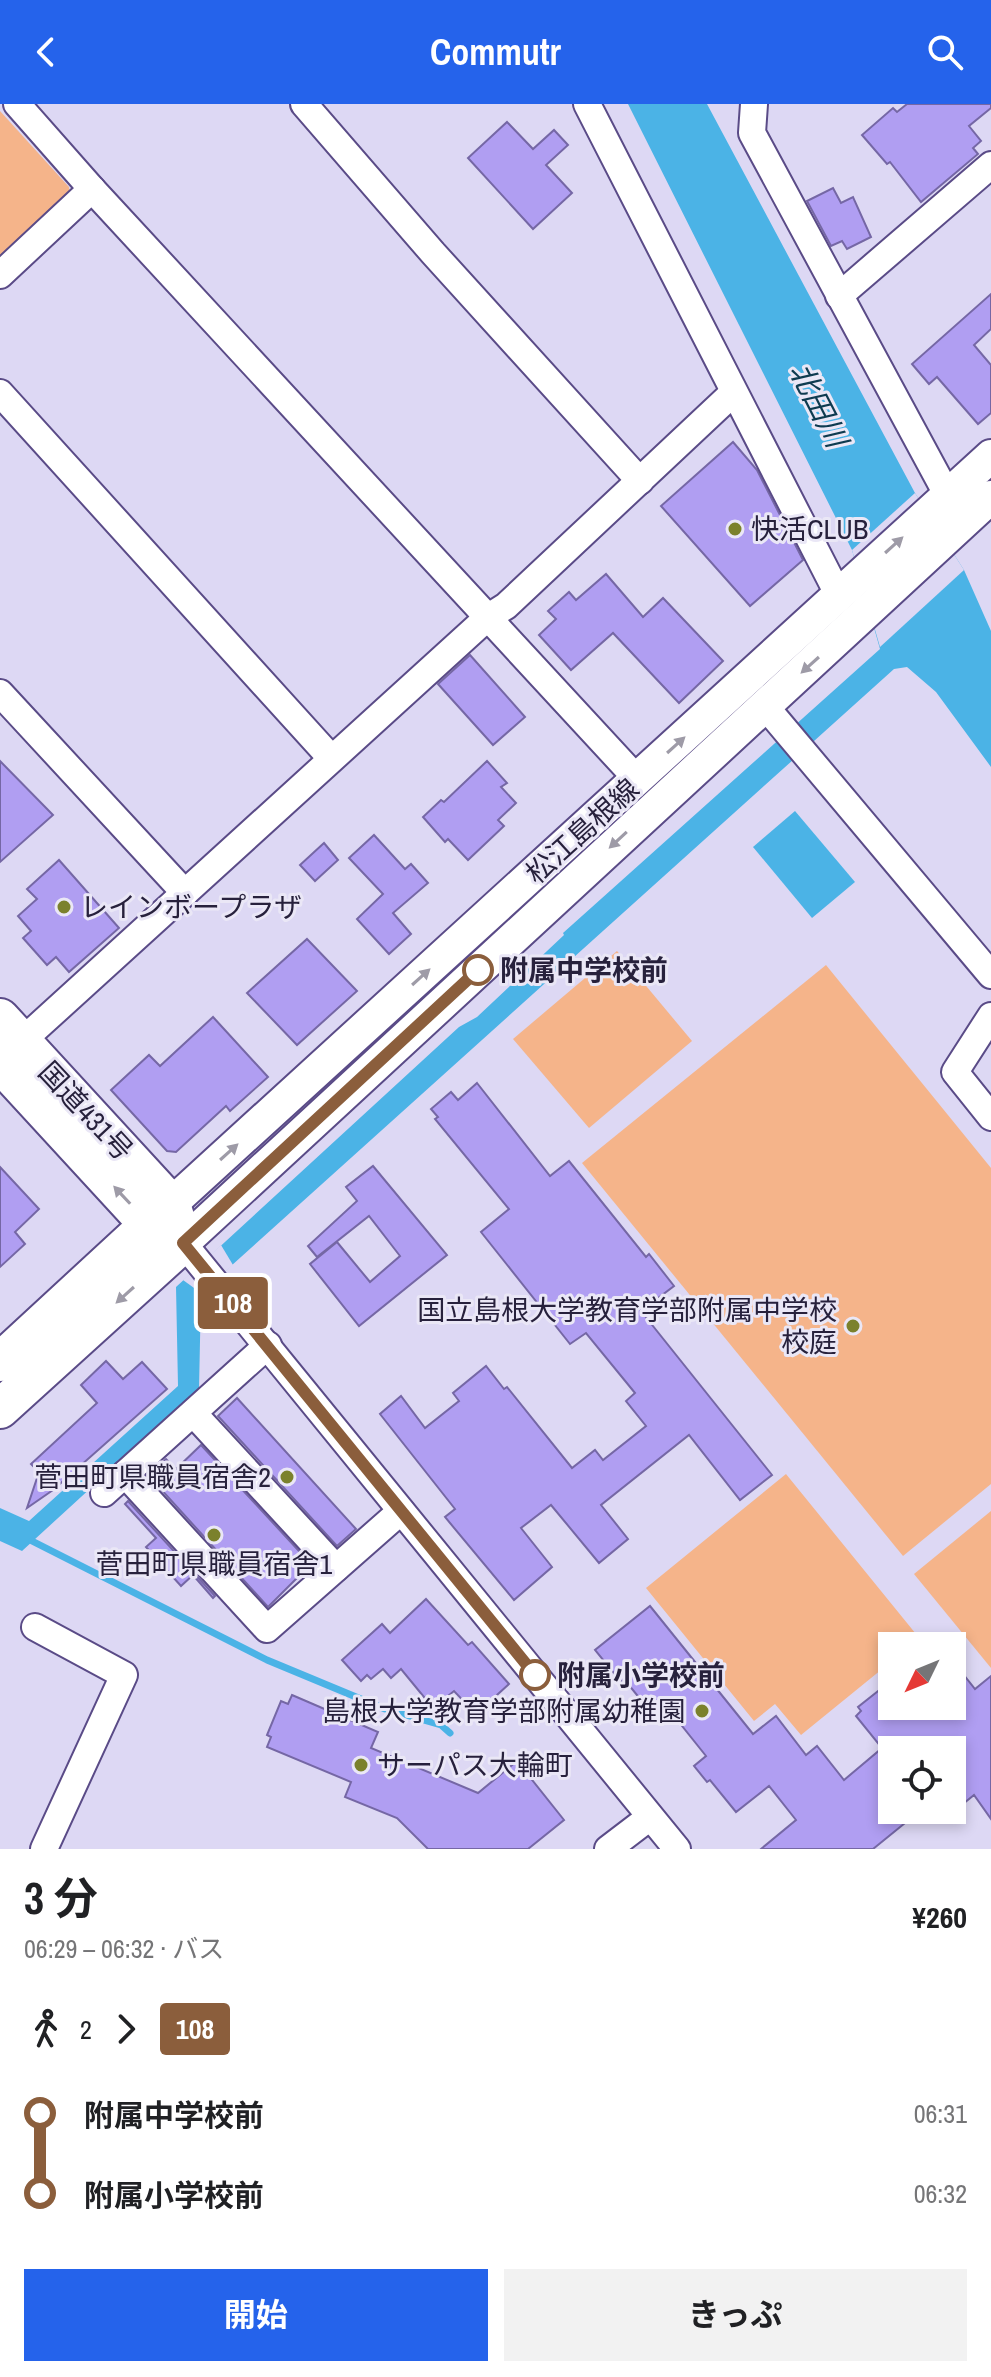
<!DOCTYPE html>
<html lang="ja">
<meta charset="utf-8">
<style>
:root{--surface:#fff;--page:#f2f2f2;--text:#202124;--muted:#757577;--accent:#2563eb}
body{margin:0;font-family:"Archivo Narrow","Noto Sans JP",sans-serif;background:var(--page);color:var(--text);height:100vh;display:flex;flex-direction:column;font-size:30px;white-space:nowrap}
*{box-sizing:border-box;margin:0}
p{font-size:26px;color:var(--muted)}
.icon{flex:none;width:44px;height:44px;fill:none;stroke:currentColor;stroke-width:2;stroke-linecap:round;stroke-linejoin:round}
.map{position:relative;height:1745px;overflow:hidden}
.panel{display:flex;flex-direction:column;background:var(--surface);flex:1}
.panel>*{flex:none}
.badge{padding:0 16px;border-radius:6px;font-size:28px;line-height:52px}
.needle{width:52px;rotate:227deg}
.controls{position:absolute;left:878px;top:1528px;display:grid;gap:16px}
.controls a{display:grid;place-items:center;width:88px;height:88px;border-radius:0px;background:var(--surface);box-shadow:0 4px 12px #0003;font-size:40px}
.map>.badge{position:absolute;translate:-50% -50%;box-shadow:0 0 0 4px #fff}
.legs{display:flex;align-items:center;gap:12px;height:88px;padding:0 24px;font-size:26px}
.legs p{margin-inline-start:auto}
.head{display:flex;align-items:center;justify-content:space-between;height:136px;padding:0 24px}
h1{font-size:44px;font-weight:700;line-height:60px}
.primary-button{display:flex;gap:16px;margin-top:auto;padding:16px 24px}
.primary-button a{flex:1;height:92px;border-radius:0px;background:var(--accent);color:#fff;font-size:32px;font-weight:700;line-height:92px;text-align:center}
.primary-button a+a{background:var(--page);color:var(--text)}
ul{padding:0 24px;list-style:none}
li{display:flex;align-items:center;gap:28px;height:80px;font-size:30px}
li i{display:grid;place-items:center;width:12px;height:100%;margin:0 10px;background:currentColor}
li i::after{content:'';width:20px;height:20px;margin:-10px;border:6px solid;border-radius:50%;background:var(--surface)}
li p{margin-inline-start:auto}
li:first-child i{background:linear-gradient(#0000 50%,currentColor 0)}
li:last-child i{background:linear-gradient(currentColor 50%,#0000 0)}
header{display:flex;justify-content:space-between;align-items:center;height:104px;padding:0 24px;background:var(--accent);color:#fff;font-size:36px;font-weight:700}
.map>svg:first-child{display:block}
.green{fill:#f5b48a}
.water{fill:#4bb3e6}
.pier{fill:#ddd8f4}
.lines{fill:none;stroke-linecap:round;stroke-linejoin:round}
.stream{stroke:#4bb3e6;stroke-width:7}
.building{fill:#b09ef2;stroke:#7567a5;stroke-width:2}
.minor-casing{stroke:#5a4b87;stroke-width:30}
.major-casing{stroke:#5a4b87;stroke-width:36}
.highway-casing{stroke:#5a4b87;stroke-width:42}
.minor{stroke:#fff;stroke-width:26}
.major{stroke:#fff;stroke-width:32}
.highway{stroke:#fff;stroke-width:38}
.oneway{fill:#9e9ba7}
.line-1-casing{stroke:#fff;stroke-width:18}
.line-1{stroke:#8b5e3c;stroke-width:12}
.poi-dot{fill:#7b812c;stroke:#eae7f6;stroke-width:3}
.stop-1-dot{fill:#fff;stroke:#8b5e3c;stroke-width:4}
.labels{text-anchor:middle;stroke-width:6;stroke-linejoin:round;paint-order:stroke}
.poi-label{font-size:28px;fill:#27213c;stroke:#eae7f6;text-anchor:start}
.street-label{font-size:28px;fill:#27213c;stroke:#eae7f6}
.stop-label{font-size:28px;font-weight:bold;fill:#27213c;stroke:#eae7f6;text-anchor:start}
.water-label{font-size:30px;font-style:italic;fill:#0e3b50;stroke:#eae7f6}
</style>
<header><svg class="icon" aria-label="back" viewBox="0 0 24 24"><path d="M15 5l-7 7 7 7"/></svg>Commutr<svg class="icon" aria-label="search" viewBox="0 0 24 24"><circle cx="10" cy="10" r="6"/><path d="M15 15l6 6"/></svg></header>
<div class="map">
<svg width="991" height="1745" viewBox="0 0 991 1745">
<rect width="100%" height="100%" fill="#ddd8f4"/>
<!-- green -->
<g class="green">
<polygon points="0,7 69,83 70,90 0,156"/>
<polygon points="617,847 692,937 589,1024 513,935"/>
<polygon points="826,861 991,1064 991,1380 903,1452 582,1059"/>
<polygon points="786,1370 920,1535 911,1542 892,1542 892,1557 801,1631 775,1600 754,1617 646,1484"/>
<polygon points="991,1407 991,1564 914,1470"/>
</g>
<!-- water -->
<g class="water">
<polygon points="628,0 707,0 915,389 964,466 991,527 991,663 936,588 907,563 894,565 201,1189 199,1285 22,1447 0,1437 0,1404 29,1417 178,1282 176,1183 459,923 477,913 564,831 563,829 880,545 852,446"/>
<polygon points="795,707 855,778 812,814 753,743"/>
</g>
<!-- pier -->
<g class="pier">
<polygon points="915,389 964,466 880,543 852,446"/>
<polygon points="221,1141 233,1161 201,1189 183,1176"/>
</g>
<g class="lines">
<!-- stream -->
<polyline class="stream" points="32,1437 267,1556 385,1605 441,1621 450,1629"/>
</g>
<!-- building -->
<g class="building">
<polygon points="907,0 991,0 991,4 969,22 981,37 973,44 978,50 921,98 890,58 887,60 862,31 893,4 897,8"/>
<polygon points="507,18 533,45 554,26 568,41 546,61 572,89 533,125 468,54"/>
<polygon points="833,84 841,99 853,93 871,133 847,145 842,137 831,142 807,97"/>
<polygon points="991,190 991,225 974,241 991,261 991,309 978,320 937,273 929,280 912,260"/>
<polygon points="733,338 757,366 803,456 750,502 661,402"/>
<polygon points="606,470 643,513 663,494 723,557 679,599 613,529 571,566 539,531 556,515 548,507 569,488 576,496"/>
<polygon points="470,551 525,613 493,641 438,580"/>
<polygon points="0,657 53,711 0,758"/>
<polygon points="487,657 507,679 501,683 516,699 498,716 504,722 468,756 448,735 445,738 423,713 441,696 444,698"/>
<polygon points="374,731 405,765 411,760 428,779 393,809 411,830 389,850 357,815 383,790 349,754"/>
<polygon points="324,739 338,756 315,777 300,761"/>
<polygon points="59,756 119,824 69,868 56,853 47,861 23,834 31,827 18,812 37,795 27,785"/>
<polygon points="307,835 357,887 297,941 247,889"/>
<polygon points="213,913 268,973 230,1007 226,1002 176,1048 167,1047 111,986 149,951 160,962"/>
<polygon points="477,979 550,1072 569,1057 646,1153 649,1150 674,1182 641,1207 772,1371 740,1396 689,1331 601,1401 628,1435 599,1459 551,1401 521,1424 552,1463 514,1496 445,1413 455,1405 380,1310 401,1292 425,1324 459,1297 453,1289 486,1262 504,1285 507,1283 572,1364 595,1346 603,1356 646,1322 626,1297 635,1289 586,1229 570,1240 481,1128 509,1105 435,1015 438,1013 431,1005 451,988 458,996"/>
<polygon points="373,1062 447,1151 359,1222 310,1160 337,1138 370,1178 400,1152 369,1112 317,1153 308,1142 357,1097 346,1083"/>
<polygon points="0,1063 39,1105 15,1128 25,1140 0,1163"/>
<polygon points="106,1257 123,1275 142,1258 167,1285 53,1386 27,1404 39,1368 31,1360 97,1299 81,1281"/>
<polygon points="237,1294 356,1425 337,1442 218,1312"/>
<polygon points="201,1341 311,1460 268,1503 148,1371 166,1355 176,1365"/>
<polygon points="128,1397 215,1492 213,1494 193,1471 181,1482 146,1443 156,1434 125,1400"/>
<polygon points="426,1495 468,1541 472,1538 509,1580 476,1610 454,1587 433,1604 401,1565 391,1574 383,1565 371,1575 367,1571 361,1577 342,1556 382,1520 390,1529"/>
<polygon points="650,1502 753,1630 776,1612 806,1651 817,1642 844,1676 882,1644 856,1612 861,1607 858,1603 892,1576 892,1602 952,1602 952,1556 975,1585 991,1572 991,1715 974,1691 952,1709 952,1646 892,1646 892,1706 921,1706 873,1745 761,1745 796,1716 769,1682 736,1708 710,1676 707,1678 694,1662 706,1652 666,1602 654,1612 624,1575 621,1578 595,1546"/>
<polygon points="292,1591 378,1628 371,1644 478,1689 517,1657 564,1716 528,1745 428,1745 397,1714 345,1693 351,1678 267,1643 271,1633 267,1631 281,1597 288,1600"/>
</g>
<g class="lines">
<!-- minor casing -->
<g class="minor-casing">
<g id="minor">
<polyline points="17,0 92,85 638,676"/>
<polyline points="304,0 433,149 640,377"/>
<polyline points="587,0 839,492"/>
<polyline points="754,0 752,29 948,392"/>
<polyline points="0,171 92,85"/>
<polyline points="839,192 991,61"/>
<polyline points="0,289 331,654"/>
<polyline points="0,589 185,789"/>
<polyline points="765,602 991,871"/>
<polyline points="991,912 955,968 991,1013"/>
<polyline points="18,950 22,937 487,514 506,502 733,289"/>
<polyline points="183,1139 677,1745"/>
<polyline points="193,1309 336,1464"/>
<polyline points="125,1370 267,1525 401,1407"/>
<polyline points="104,1389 268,1241"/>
<polyline points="35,1523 124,1571 44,1745"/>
<polyline points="608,1745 650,1713"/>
</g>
</g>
<!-- major casing -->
<g class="major-casing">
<g id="major">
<polyline points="171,1100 991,352"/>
<polyline points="183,1139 991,393"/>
</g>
</g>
<!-- highway casing -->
<g class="highway-casing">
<g id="highway">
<polyline points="0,914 171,1100 183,1139"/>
<polyline points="0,959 149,1121 183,1139"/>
<polyline points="0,1258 166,1105"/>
<polyline points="0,1305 183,1139"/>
</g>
</g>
<!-- minor -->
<use href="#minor" class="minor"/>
<!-- major -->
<use href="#major" class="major"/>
<!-- highway -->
<use href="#highway" class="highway"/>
</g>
<!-- one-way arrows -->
<defs><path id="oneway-solid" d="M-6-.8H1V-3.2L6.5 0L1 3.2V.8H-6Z" transform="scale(2)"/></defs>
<g class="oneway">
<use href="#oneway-solid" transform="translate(894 441) rotate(-42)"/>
<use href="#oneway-solid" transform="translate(810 561) rotate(138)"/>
<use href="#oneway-solid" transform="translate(676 641) rotate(-42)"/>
<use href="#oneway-solid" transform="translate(618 736) rotate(137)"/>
<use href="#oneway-solid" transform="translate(421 873) rotate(-42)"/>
<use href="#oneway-solid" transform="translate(229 1048) rotate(-42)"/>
<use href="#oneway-solid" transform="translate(122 1091) rotate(-133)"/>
<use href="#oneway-solid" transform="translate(125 1191) rotate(138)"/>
</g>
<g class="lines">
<!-- line-1 casing -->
<g class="line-1-casing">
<polyline id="line-1" points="478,866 183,1139 535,1571"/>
</g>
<!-- line-1 -->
<use href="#line-1" class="line-1"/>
</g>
<!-- markers -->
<g class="poi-dot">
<circle cx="735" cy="425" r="8"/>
<circle cx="64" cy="803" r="8"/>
<circle cx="853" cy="1222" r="8"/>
<circle cx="287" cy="1373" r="8"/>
<circle cx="214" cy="1431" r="8"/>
<circle cx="702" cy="1607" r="8"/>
<circle cx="361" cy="1661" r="8"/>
</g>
<g class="stop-1-dot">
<circle cx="478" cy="866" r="14"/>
<circle cx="535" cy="1571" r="14"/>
</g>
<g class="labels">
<!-- poi labels -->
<g class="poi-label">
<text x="751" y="435">快活CLUB</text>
<text x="80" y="813">レインボープラザ</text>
<text x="837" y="1216" text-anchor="end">国立島根大学教育学部附属中学校<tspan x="837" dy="32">校庭</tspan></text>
<text x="271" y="1383" text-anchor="end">菅田町県職員宿舎2</text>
<text x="214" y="1470" text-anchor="middle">菅田町県職員宿舎1</text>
<text x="686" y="1617" text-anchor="end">島根大学教育学部附属幼稚園</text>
<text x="377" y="1671">サーパス大輪町</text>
</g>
<!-- street labels -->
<g class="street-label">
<text transform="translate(582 727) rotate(-42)" y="10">松江島根線</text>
<text transform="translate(86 1007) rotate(47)" y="10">国道431号</text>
</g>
<!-- stop labels -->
<g class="stop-label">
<text x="500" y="876">附属中学校前</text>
<text x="557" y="1581">附属小学校前</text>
</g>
<!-- water labels -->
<g class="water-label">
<text transform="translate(818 301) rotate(63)" y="10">北田川</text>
</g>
</g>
</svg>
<div class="controls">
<a><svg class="needle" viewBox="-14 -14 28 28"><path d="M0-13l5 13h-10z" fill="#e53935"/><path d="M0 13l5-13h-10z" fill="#757577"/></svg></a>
<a><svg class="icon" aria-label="locate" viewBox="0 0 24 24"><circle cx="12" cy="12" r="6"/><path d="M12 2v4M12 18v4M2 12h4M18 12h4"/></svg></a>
</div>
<b class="badge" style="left:233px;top:1199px;background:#8b5e3c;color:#fff">108</b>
</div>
<section class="panel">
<div class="head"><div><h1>3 分</h1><p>06:29 – 06:32 · バス</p></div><b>¥260</b></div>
<div class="legs"><svg class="icon" aria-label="walk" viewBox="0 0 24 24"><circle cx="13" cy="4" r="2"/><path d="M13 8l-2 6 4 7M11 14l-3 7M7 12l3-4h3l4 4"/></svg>2<svg class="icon" aria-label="forward" viewBox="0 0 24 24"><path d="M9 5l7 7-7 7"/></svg><b class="badge" style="background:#8b5e3c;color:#fff">108</b></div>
<ul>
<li><i style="color:#8b5e3c"></i><b>附属中学校前</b><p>06:31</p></li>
<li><i style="color:#8b5e3c"></i><b>附属小学校前</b><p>06:32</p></li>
</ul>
<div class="primary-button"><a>開始</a><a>きっぷ</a></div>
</section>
